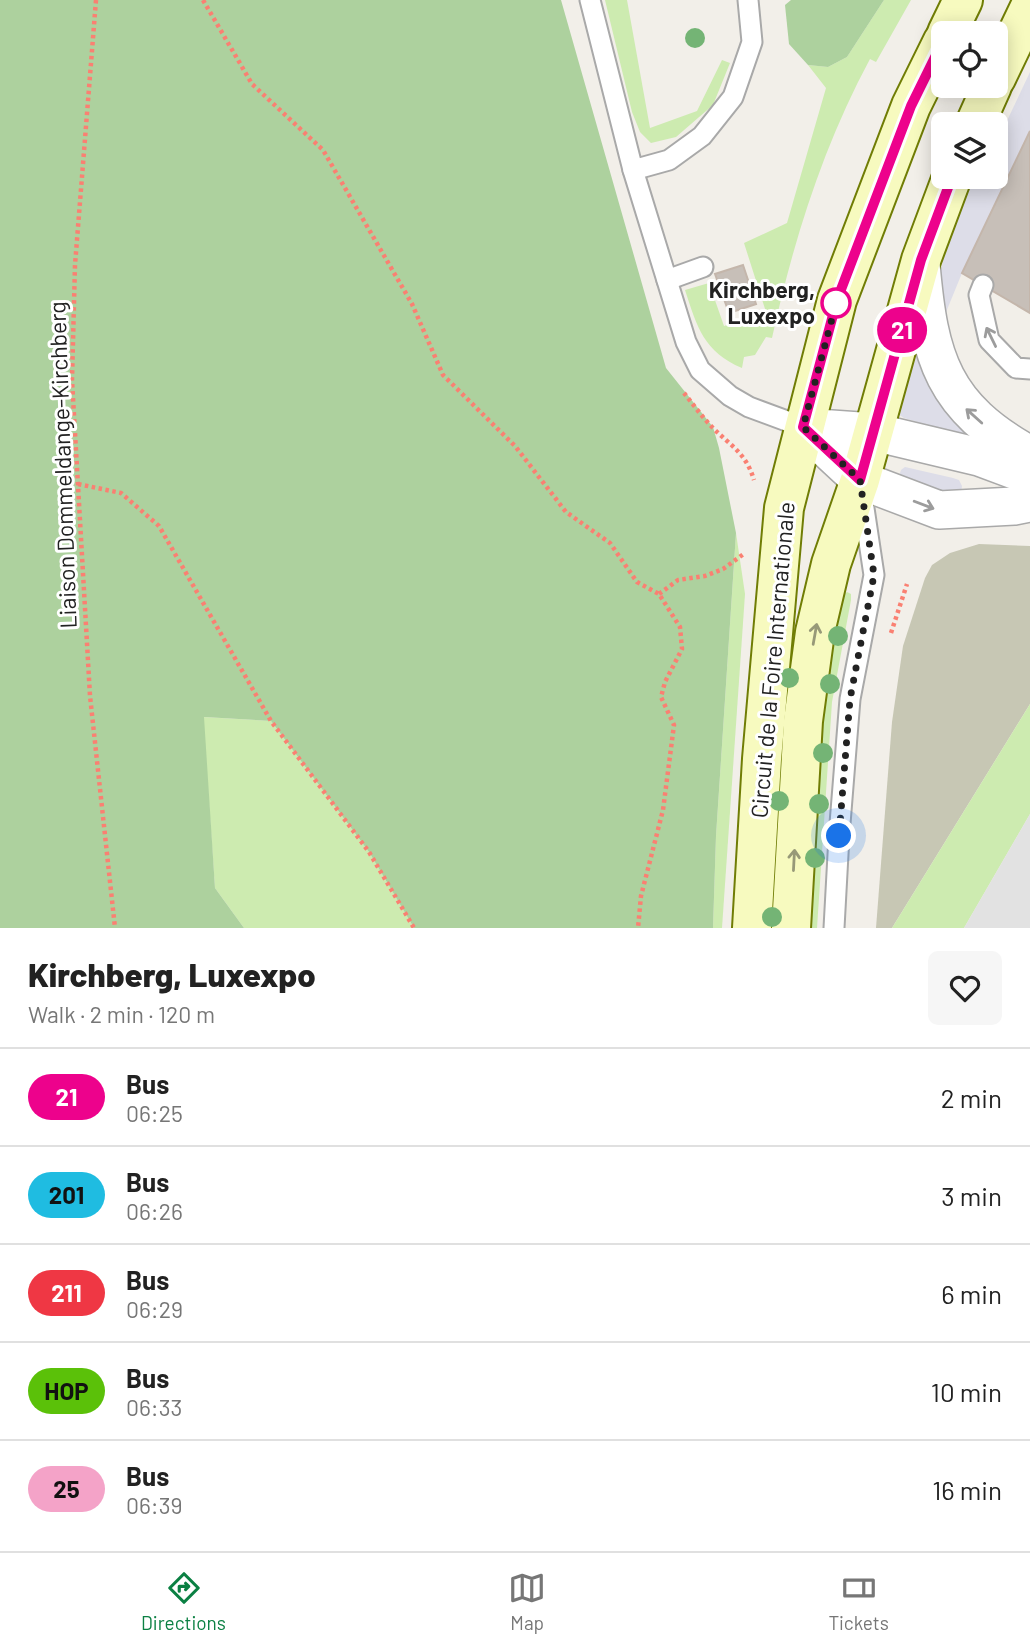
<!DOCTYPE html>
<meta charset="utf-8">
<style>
:root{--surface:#fff;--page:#f6f6f6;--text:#222;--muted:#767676;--line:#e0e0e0;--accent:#0b8043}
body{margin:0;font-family:Barlow,sans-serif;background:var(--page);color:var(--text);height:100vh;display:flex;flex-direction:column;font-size:26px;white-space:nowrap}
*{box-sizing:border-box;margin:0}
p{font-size:23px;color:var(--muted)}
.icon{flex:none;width:38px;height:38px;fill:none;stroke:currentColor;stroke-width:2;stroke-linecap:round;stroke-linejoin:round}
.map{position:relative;height:928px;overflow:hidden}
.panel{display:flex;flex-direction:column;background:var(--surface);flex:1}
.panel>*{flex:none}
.badge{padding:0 14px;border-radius:23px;font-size:24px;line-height:46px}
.controls{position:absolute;left:931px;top:21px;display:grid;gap:14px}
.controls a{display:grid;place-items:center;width:77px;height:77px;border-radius:10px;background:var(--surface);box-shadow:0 4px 18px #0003;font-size:35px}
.you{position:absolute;width:35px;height:35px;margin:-18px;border:5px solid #fff;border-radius:50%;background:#1a73e8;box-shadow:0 0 0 10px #1a73e833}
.map>.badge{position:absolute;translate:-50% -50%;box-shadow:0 0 0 4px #fff}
.round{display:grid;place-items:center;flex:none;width:74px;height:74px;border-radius:10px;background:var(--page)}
.headline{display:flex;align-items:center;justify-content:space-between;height:119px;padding:0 28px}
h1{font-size:33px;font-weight:800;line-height:52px}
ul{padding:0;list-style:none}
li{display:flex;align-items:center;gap:21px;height:98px;padding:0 28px;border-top:2px solid var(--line)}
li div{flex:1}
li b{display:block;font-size:26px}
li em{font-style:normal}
li .badge{min-width:77px;font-weight:700;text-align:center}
.tab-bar{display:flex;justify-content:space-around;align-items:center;height:98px;border-top:2px solid var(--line);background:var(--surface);font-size:19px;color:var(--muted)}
.tab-bar a{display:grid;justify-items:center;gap:4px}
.tab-bar .active{color:var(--accent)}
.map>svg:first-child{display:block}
.construction{fill:#c7c7b4}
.grass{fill:#cdebb0}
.forest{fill:#add19e}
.parking{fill:#e2e2e2}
.plaza{fill:#dddde8}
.building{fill:#c7bfb8;stroke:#c4b6ab;stroke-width:2}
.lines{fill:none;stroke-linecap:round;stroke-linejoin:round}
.service-casing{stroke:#a9a9a9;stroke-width:23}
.minor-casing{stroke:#a9a9a9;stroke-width:40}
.secondary-casing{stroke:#707d05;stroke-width:42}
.path{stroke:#fa8072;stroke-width:4.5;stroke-dasharray:3.5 3.5;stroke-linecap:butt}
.service{stroke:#fff;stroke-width:19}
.minor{stroke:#fff;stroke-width:37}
.secondary{stroke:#f7fabf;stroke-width:38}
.tree{fill:#74b475}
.oneway{stroke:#9c9c9c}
.oneway2{stroke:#979978}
.line-casing{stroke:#fff;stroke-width:16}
.line{stroke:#ed028c;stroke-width:10}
.walk{stroke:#222;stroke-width:7;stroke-dasharray:0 12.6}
.stop-dot{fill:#fff;stroke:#ed028c;stroke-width:3.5}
.labels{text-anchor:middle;stroke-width:6;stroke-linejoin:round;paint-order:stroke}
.stop-label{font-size:23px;font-weight:bold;fill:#222;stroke:#fff;text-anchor:end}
.street-label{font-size:23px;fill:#222;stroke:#fff}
</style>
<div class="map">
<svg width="1030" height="928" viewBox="0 0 1030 928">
<rect width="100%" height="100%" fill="#f2efe9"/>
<!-- construction -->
<polygon class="construction" points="979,544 1030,546 1030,704 892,928 876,928 892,722 903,646 925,578 932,565 950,553"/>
<!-- grass -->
<g class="grass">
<polygon points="605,0 627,0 650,128 697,111 722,60 730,63 713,105 676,137 651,143 640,132 632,112"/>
<path d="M884,0H911L876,62L870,59C823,146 793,242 772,338L766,337L755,355L744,357L742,368C704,352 697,327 685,290L709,283L724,326L766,312L744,243L787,223L826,88L808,65L828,67L847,57Z"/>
<polygon points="736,533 745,594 722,928 713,928 716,836"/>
<path d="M847,592L851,594V600L832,702L817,928H808C815,817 820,706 841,597Z"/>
<polygon points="1030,704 1030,814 964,928 892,928"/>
<polygon points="203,717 271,721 369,852 414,928 244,928 215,888"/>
</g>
<!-- forest -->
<g class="forest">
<polygon points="0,0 561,0 666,368 713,427 719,448 736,533 716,836 713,928 414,928 369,852 271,721 204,717 215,888 244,928 0,928"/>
<polygon points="791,0 884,0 847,57 828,67 808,65 789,44 785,5"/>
</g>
<!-- parking -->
<polygon class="parking" points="1030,814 1030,928 964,928"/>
<!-- plaza -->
<g class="plaza">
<polygon points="1030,72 1030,130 962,273 942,322 939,282 946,243 962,198 974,177 996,177 996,144"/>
<polygon points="918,347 974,437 956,434 904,418 898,414 912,350"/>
<polygon points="905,467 953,478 959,480 962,486 961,493 950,495 899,476 901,470"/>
</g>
<!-- building -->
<g class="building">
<polygon points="1030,131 1030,313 962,273"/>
<polygon points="743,265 756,304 729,313 715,274"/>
</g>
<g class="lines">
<!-- service casing -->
<g class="service-casing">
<g id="service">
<polyline points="590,0 633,170 686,342 700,370 730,396 749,407 803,427"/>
<polyline points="633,170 669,160 702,136 733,97 752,42 748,0"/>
<polyline points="667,280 703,267"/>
<polyline points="983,285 979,295 989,340 1016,368 1030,369"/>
<polyline points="834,928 839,836 850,699 874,575 862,495"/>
</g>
</g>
<!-- minor casing -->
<g class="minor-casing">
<g id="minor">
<path d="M921,264C929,359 943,407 1030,455"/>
<polyline points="803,427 860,480 939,510 1014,506 1030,503"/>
<polyline points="803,427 874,432 979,457 1030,476"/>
</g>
</g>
<!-- secondary casing -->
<g class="secondary-casing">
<g id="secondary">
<polyline points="947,33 963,0"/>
<polyline points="996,78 1030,7"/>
<polyline points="975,124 992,86"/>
<polyline points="752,928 762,759 784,508 837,300 911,106 943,41"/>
<polyline points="791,928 803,721 815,632 831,564 860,480 921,260 952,177"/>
</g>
</g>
<!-- path -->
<g class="path">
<polyline points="96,0 75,265 72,380 90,696 115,928"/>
<polyline points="203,0 252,84 323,150 412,304 443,375 515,446 566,512 610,543 637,582 659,594 680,627 682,649 665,682 661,697 674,725 663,810 641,896 638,928"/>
<path d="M684,393C693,404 702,417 713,428C731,446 746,453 754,480"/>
<polyline points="78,484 121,493 159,526 271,721 369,852 414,928"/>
<polyline points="659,594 678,580 705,576 723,569 745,553"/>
<polyline points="891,633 907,584"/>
</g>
<!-- service -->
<use href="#service" class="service"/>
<!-- minor -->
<use href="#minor" class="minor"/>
<!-- secondary -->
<use href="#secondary" class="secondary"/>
</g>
<!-- trees -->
<g class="tree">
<circle cx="695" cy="38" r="10"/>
<circle cx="838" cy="636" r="10"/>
<circle cx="789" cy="678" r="10"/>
<circle cx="830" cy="684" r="10"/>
<circle cx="823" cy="753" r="10"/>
<circle cx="779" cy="801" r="10"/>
<circle cx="819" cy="804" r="10"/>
<circle cx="815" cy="858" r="10"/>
<circle cx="772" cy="917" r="10"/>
</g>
<!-- one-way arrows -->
<defs><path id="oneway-shaft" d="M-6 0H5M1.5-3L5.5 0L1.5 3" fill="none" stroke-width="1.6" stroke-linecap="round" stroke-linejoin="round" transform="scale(1.75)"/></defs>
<g class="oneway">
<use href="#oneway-shaft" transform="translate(991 337) rotate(-116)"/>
<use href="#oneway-shaft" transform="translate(974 416) rotate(-138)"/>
<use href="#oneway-shaft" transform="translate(924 505) rotate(21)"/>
</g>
<g class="oneway2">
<use href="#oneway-shaft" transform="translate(815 634) rotate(-80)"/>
<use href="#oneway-shaft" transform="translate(794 860) rotate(-87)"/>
</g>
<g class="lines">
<!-- line casing -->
<g class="line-casing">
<polyline id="line" points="943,41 911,106 837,300 803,427 860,480 921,260 952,177"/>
</g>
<!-- line -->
<use href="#line" class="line"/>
<!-- walk -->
<polyline class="walk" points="836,303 837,300 803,427 860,480 874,575 850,699 839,836"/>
</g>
<!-- markers -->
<circle class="stop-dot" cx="836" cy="303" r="14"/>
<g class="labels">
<!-- stop labels -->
<g class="stop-label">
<text x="815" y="298">Kirchberg,<tspan x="815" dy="26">Luxexpo</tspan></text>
</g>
<!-- street labels -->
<g class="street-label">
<text transform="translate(63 465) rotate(-92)" y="8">Liaison Dommeldange-Kirchberg</text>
<text transform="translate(773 660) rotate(-85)" y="8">Circuit de la Foire Internationale</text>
</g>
</g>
</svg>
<div class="controls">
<a><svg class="icon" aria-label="locate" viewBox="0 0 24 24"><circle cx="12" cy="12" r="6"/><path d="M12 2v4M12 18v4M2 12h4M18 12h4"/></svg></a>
<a><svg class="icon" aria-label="layers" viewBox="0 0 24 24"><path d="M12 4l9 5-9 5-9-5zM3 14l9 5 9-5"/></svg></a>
</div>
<div class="you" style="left:839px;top:836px"></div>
<b class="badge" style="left:902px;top:330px;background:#ed028c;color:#fff">21</b>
</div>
<section class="panel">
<div class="headline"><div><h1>Kirchberg, Luxexpo</h1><p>Walk · 2 min · 120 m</p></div><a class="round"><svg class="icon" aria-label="heart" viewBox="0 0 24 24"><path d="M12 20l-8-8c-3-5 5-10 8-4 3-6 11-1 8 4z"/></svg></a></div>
<ul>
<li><span class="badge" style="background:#ed028c;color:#fff">21</span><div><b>Bus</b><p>06:25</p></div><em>2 min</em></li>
<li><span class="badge" style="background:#1fbce1;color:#111">201</span><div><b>Bus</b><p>06:26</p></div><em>3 min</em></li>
<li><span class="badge" style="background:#ef3744;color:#fff">211</span><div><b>Bus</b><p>06:29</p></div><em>6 min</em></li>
<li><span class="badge" style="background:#5bc109;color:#111">HOP</span><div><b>Bus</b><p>06:33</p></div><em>10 min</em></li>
<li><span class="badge" style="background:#f4a3c8;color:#111">25</span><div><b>Bus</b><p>06:39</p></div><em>16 min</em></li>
</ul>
</section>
<nav class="tab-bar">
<a class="active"><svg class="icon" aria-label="directions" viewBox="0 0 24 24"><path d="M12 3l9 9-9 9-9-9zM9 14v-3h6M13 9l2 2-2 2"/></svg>Directions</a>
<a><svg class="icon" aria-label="map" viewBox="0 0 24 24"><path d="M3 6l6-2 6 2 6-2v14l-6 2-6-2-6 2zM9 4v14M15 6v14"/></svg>Map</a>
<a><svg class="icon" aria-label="tickets" viewBox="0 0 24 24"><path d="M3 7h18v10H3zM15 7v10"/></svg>Tickets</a>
</nav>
